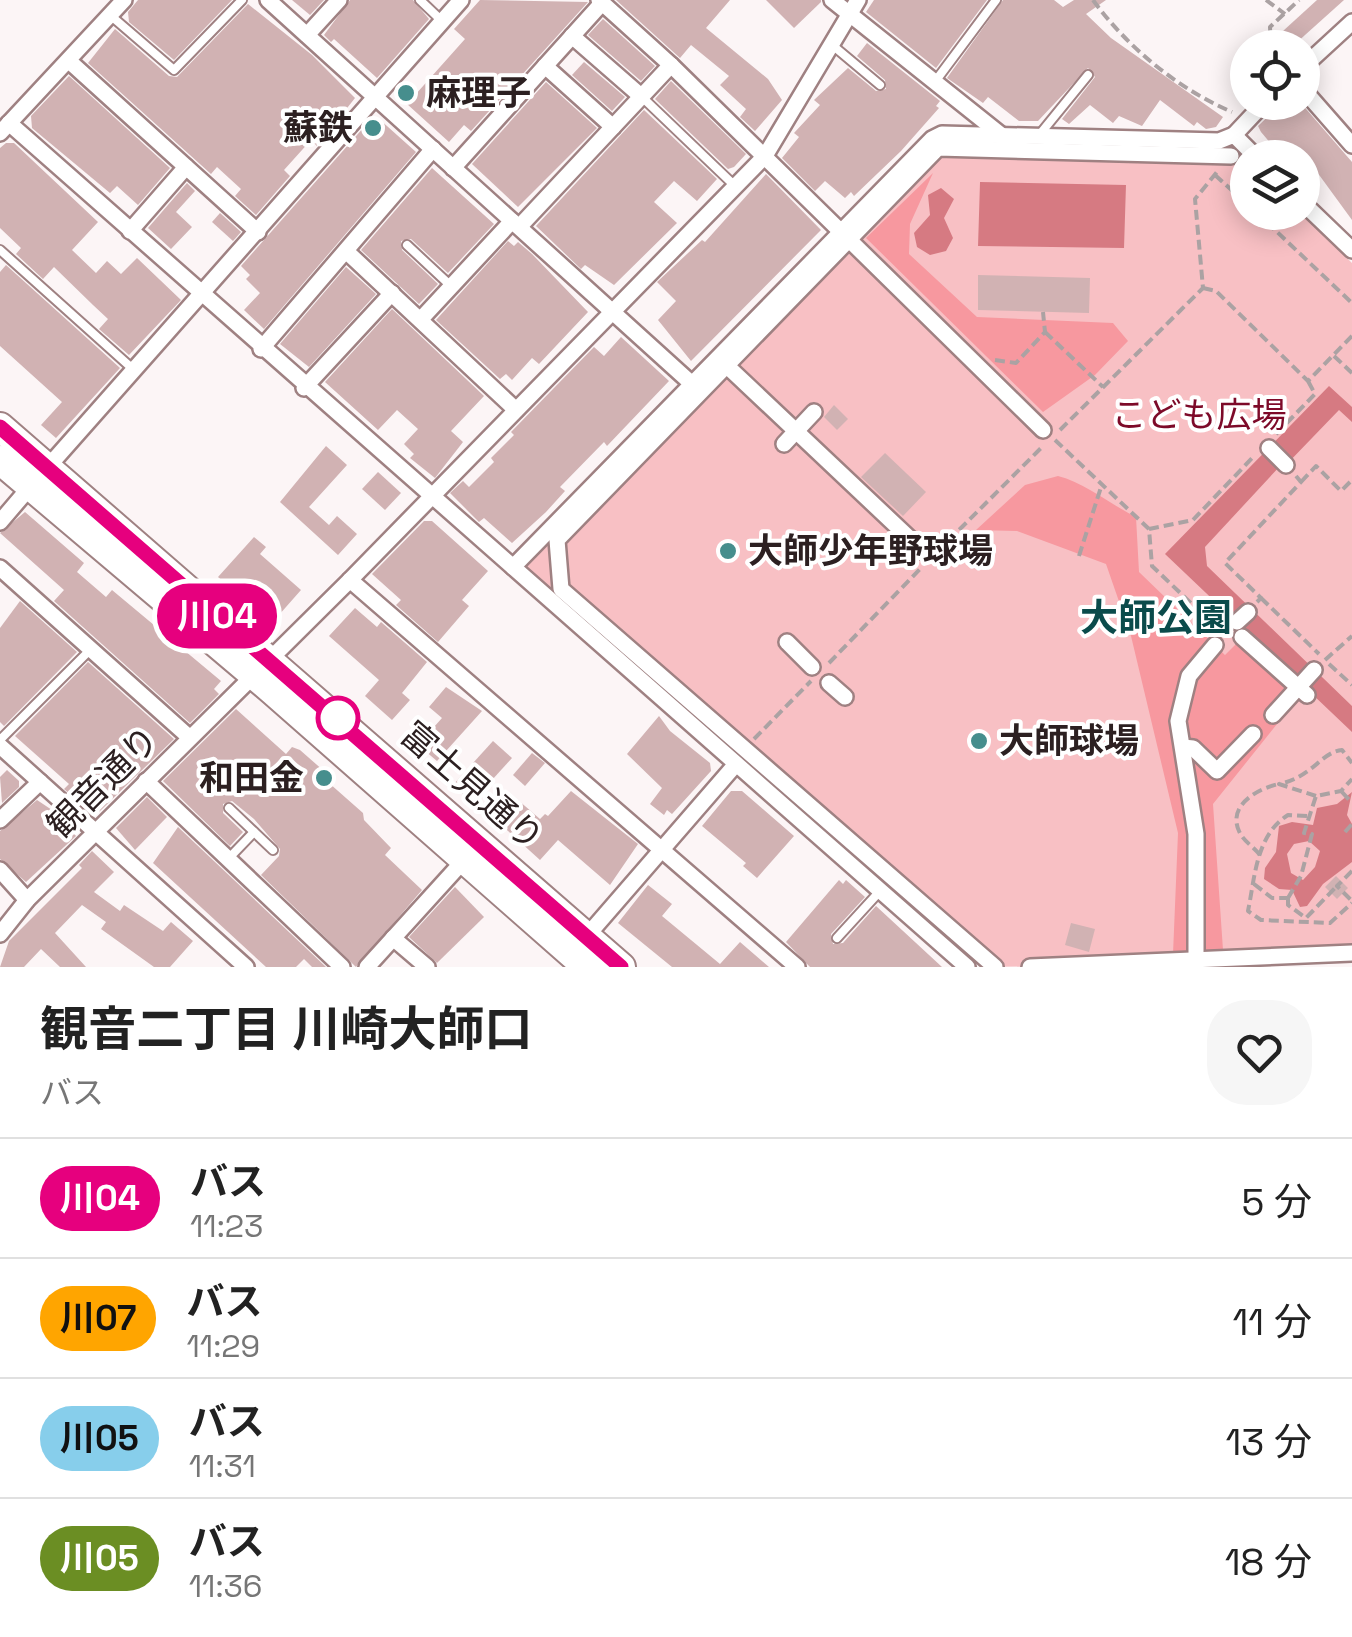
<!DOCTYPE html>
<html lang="ja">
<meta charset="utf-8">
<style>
:root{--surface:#fff;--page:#f6f6f6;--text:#222;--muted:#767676;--line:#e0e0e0}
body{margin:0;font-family:"Space Grotesk","Noto Sans JP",sans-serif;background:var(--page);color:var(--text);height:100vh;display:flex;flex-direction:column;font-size:38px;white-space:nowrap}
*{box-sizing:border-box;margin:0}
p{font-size:32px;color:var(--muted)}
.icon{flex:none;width:55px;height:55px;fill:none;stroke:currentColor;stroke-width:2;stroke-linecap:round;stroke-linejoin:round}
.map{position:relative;height:967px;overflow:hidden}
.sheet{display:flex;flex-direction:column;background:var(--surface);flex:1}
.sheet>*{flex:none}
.badge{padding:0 20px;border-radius:32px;font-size:35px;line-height:65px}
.fabs{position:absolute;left:1230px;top:30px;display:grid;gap:20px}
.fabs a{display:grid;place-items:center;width:90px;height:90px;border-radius:50%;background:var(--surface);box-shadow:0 5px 25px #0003;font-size:50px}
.map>.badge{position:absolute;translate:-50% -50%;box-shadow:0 0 0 5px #fff}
.round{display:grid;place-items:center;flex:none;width:105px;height:105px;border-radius:40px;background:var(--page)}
.overview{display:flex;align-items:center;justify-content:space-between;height:170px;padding:0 40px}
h1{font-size:48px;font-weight:700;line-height:75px}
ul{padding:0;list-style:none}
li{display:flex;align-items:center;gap:30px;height:120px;padding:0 40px;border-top:2px solid var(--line)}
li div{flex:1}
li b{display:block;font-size:38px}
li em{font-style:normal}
li .badge{min-width:110px;font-weight:700;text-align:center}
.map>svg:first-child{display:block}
.green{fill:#f8c0c4}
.forest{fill:#f7989f}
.water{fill:#d67a82;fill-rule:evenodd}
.building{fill:#d1b2b3}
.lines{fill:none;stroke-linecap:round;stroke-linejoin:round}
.lane-casing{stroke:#9f8182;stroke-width:12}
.street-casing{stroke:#9f8182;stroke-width:20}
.highway-casing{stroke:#9f8182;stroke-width:32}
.path{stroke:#aba2a3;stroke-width:4;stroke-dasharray:10 5;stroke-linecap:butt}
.lane{stroke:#fff;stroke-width:8}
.street{stroke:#fff;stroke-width:15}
.highway{stroke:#fff;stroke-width:28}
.line-casing{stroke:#fff;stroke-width:22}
.line{stroke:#e6007e;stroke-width:15}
.poi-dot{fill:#468e8d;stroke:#fff;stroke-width:4}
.stop-dot{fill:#fff;stroke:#e6007e;stroke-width:5}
.labels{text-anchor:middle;stroke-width:8;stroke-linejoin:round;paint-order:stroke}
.poi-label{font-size:35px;font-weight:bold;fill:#2c2021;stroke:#fff;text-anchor:start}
.park-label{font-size:35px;fill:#7d0a29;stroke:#fff}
.street-label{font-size:35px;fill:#2c2021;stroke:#fff}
.neighbourhood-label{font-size:38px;font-weight:bold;fill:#0b4b4b;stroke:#fff}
</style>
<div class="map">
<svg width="1352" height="967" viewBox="0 0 1352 967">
<rect width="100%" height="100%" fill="#fcf5f6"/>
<!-- green -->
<polygon class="green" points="940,140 1237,149 1247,159 1248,212 1301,213 1352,263 1352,963 982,967 527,568 527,560"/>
<!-- forest -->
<g class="forest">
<polygon points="933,173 910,224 909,254 977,317 1113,323 1128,341 1095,375 1043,412 866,238"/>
<path d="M1058,476C1085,483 1110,504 1136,517L1139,572L1225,655L1238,642L1297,699L1213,804L1223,950L1173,954L1178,833L1131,636L1106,564L1017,531L976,530L1025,485Z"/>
</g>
<!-- water -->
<g class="water">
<polygon points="980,182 1126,185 1124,248 978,246"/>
<polygon points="941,188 954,199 944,218 953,238 946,251 930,255 917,247 914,233 930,215 928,195"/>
<polygon points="1329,386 1352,407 1352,422 1339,410 1285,466 1281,465 1205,547 1207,566 1352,706 1352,732 1165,554"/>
<path d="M1352,792L1347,815L1352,824V862L1323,884L1307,906L1300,907L1292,890L1279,889L1264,879L1265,868L1276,852L1279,826L1292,822L1313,825L1317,808L1337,804ZM1309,841L1320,851L1315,867L1303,880L1291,873L1287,854L1294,844Z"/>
</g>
<!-- building -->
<g class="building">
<polygon points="138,0 232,0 174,60 129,22 128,12"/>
<polygon points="292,0 324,0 310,15"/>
<polygon points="350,0 413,0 429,19 377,78 334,39 331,42 324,35"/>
<polygon points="480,0 588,2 471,131 464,125 449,142 407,104 465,39 454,29"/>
<polygon points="616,0 730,0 706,28 768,79 782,100 755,131 740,117 746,109 720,85 729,76 691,45 680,58"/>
<polygon points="766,0 821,0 821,2 794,28"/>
<polygon points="874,0 987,0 936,68 866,12"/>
<polygon points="1003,0 1054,0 1063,7 1074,0 1106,0 1086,14 1111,38 1223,117 1216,127 1206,129 1197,122 1194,126 1160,100 1142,126 1119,116 1113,123 1090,105 1069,124 1062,119 1095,77 1088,68 1038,121 1019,121 988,97 983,103 947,78"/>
<polygon points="1317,0 1344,0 1295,44 1283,31"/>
<polygon points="248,4 312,55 355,98 317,146 311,140 284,170 290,176 256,215 235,196 241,189 217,167 211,174 88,63 115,29 169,76 177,77"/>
<polygon points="603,19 655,66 641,81 588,35"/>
<polygon points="867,43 940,101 936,106 939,108 901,151 854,196 851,192 845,198 825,181 815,191 782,158 799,137 794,133 820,105 814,100 848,68 876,91 886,89 885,80 857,56"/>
<polygon points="584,62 625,97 612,111 572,75"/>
<polygon points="69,76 170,168 138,205 117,186 110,193 32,128 31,116"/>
<polygon points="671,81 746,154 734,167 728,169 655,99"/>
<polygon points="546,82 597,128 518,207 472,164"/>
<polygon points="1283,102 1300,102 1352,162 1352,220 1317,172 1302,185 1302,158 1283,158 1261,132 1258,126"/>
<polygon points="644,110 717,179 697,201 674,181 654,202 677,223 614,285 585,265 581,269 536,226"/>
<polygon points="372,118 378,118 416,152 264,329 244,310 260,293 246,279 250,275 241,266"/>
<polygon points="6,143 14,143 98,222 72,250 96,273 107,261 121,274 137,258 181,300 129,355 99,329 108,319 93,305 54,267 43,279 16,254 21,248 0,228 0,148"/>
<polygon points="432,168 494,224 448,273 411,239 401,241 402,250 438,284 419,304 361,250"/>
<polygon points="766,174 821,230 691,361 658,320 676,301 657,282 702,240 705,242"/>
<polygon points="187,183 195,191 176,212 192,227 171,249 148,228"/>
<polygon points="220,213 241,232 233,241 212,222"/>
<polygon points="508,241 514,246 518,242 532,254 588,312 539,364 532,358 512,380 506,374 500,379 436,320"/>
<polygon points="6,265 120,368 56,438 41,425 62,402 0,346 0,272"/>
<polygon points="346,267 376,294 309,367 280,344"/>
<polygon points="978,275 1090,278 1089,313 978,310"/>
<polygon points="392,309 484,396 451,431 463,442 435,478 410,458 414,454 404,444 418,429 397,410 378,430 325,382"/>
<polygon points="621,337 669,381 607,446 604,442 560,487 565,491 546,512 512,543 484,518 479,522 450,493 463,481 469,487 494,462 491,458 514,435 511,432 594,347 604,356"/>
<polygon points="834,405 848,419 837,430 824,417"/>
<polygon points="326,446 347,465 309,507 329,525 337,516 357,534 338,555 280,502"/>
<polygon points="885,453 926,492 903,516 861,477"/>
<polygon points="378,472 401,493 385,510 362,489"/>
<polygon points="25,512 84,563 77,572 106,597 112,590 221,681 214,689 219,694 190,723 54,601 64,590 0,533"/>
<polygon points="424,521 432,521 488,571 462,600 469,606 438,642 396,605 401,600 372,574"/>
<polygon points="254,537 266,547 260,554 301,590 271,624 218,577"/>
<polygon points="20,601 77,652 4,726 0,722 0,628"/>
<polygon points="355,608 377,627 381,622 427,662 402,693 410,700 392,720 365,696 379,680 329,636"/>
<polygon points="88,662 174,739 99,812 91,813 64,789 69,784 15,736"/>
<polygon points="446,687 482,711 437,761 418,745 442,718 429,707"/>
<polygon points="236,709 286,754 292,747 300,750 333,779 329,783 363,813 364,820 391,848 385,855 422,890 356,967 261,875 279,856 280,849 254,819 232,801 223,804 223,813 243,832 230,846 163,781"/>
<polygon points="659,716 670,731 710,763 711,771 672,814 667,810 664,815 650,804 662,788 627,754"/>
<polygon points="493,741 512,758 472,802 453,785"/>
<polygon points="532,753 545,763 525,786 513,775"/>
<polygon points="7,770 19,781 19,787 2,803 0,777"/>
<polygon points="571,791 638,844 610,885 558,840 540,860 498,822 518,800 540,819 545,814 548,816"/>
<polygon points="731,791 742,791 794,836 757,878 743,866 746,863 702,826"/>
<polygon points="147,797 167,817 135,850 116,828"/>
<polygon points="37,800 58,814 76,836 26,882 0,859 0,831"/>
<polygon points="178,827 326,967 312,967 304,959 296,967 266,967 153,863"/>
<polygon points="92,851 114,872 94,892 120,911 124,905 163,931 171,922 193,941 170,967 154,967 101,929 106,922 82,905 55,933 86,967 60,967 41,949 24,967 0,967 9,941 82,868 79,865"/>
<polygon points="1336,876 1348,888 1337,899 1325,887"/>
<polygon points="839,880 843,884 846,880 865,897 831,934 833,944 843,943 876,906 942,967 810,967 786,942"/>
<polygon points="648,885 672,904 662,916 720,964 740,942 769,967 672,967 618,923"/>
<polygon points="455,887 484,917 437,963 409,937"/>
<polygon points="1071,923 1095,929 1089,952 1065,945"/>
</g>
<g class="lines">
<!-- lane casing -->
<g class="lane-casing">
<g id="lane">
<polyline points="420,0 442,21"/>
<polyline points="110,15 174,70 242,0"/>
<polyline points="831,44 880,85"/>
<polyline points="934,83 996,0"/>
<polyline points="642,97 735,186"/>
<polyline points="1040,134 1088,75"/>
<polyline points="407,245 451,286"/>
<polyline points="0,250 134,370"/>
<polyline points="0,740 90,650"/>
<polyline points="229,808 273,850"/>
<polyline points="229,858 254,832"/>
<polyline points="837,938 881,890"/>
</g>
</g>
<!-- street casing -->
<g class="street-casing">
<g id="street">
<polyline points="268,0 691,383"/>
<polyline points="599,0 671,65 1043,430"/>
<polyline points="832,0 1000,134"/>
<polyline points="307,35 339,0"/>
<polyline points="572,36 642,97"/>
<polyline points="69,61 258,232"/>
<polyline points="545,66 613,127"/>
<polyline points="1302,68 1352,22"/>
<polyline points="1302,88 1352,145"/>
<polyline points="9,123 513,567"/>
<polyline points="0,133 124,0"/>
<polyline points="1234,135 1265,102"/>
<polyline points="453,168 602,3"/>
<polyline points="1302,202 1352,250"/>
<polyline points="520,226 671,65"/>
<polyline points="130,231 186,167"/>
<polyline points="346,251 516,410"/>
<polyline points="421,319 512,221"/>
<polyline points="261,349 433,149"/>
<polyline points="727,366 924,552"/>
<polyline points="304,388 392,293"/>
<polyline points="784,444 814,412"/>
<polyline points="1269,448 1286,465"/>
<polyline points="47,468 461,0"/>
<polyline points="0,522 30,487"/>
<polyline points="0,568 189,737"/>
<polyline points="350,580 797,967"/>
<polyline points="1237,622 1248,612"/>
<polyline points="1242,637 1307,695"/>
<polyline points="787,642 812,667"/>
<polyline points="829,683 845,697"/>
<polyline points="1273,715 1314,670"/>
<polyline points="0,746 246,967"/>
<polyline points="1183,747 1193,748 1217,771 1253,734"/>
<polyline points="146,781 342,967"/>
<polyline points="0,820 40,782"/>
<polyline points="0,870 27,900"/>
<polyline points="0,934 27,900 350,580 765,156 858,0"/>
<polyline points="393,938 427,967"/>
<polyline points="588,944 586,937 736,764"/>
<polyline points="1196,961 1196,834 1178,721 1189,676 1215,645"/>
<polyline points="367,967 466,858"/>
<polyline points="967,967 513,567 932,139 942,134 1219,141 1234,135 1257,158"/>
<polyline points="995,967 561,589 557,540 938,148 1231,156"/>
<polyline points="1030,967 1352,953"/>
</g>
</g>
<!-- highway casing -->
<g class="highway-casing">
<g id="highway">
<polyline points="0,427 621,967"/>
<polyline points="0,460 272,690 587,967"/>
</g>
</g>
<!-- path -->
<g class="path">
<path d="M1093,0C1127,47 1178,89 1232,112"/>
<polyline points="1266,0 1285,14"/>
<polyline points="1271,48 1270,27 1299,0"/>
<polyline points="1215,175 1248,205"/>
<polyline points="1256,212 1352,303"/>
<polyline points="1203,288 1216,291 1308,381 1352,336"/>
<polyline points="1045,332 1103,387"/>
<polyline points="1334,356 1352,373"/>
<polyline points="995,360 1016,363 1045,332 1043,312"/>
<polyline points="1060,430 1203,288 1195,199 1217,172"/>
<polyline points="1276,434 1315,394 1308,381"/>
<polyline points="1055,440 1149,529 1152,566 1216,627"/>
<polyline points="1301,482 1316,466 1341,491 1352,480"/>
<polyline points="1149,529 1193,520 1255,455"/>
<polyline points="938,551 1041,448"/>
<polyline points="1079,556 1102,484"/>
<polyline points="1261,598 1319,654"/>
<polyline points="1257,602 1261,598 1225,563 1301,482 1296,476"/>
<polyline points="1325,660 1352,636"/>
<polyline points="829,663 920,569"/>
<polyline points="1329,664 1352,685"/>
<polyline points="754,739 811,681"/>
<polyline points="1342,792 1352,803"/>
<path d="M1316,796L1279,784C1313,777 1321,752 1342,750L1352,763"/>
<path d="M1307,816L1288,815C1256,835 1255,877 1248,911L1261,920L1330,923L1352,903"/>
<polyline points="1345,832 1352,824"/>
<path d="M1260,855C1253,846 1243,841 1239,831C1227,805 1259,788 1279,784"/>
<polyline points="1352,871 1337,886 1352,901"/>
<polyline points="1254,884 1272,898 1288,898"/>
<polyline points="1288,898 1301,876 1312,834 1304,833 1316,796 1341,791 1352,779"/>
<polyline points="1288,898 1288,905 1306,918 1337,886"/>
</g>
<!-- lane -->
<use href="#lane" class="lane"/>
<!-- street -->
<use href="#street" class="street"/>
<!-- highway -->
<use href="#highway" class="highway"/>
</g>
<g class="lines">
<!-- line casing -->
<g class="line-casing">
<polyline id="line" points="0,427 621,967"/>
</g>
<!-- line -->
<use href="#line" class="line"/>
</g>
<!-- markers -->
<g class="poi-dot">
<circle cx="406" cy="93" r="10"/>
<circle cx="373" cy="128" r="10"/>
<circle cx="728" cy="551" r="10"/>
<circle cx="979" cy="741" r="10"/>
<circle cx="324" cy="778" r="10"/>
</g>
<circle class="stop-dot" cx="338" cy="718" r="20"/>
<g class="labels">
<!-- poi labels -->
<g class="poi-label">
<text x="426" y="105">麻理子</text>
<text x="353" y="140" text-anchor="end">蘇鉄</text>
<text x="748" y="563">大師少年野球場</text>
<text x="999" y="753">大師球場</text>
<text x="304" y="790" text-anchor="end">和田金</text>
</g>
<!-- park labels -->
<g class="park-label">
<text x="1199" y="427">こども広場</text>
</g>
<!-- street labels -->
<g class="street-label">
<text transform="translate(103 782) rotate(-45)" y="12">観音通り</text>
<text transform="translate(472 786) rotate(41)" y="12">富士見通り</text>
</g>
<!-- neighbourhood labels -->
<g class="neighbourhood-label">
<text x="1156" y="631">大師公園</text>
</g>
</g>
</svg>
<div class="fabs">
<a><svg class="icon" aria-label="locate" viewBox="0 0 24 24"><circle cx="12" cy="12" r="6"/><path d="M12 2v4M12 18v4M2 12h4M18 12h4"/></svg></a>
<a><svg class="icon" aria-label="layers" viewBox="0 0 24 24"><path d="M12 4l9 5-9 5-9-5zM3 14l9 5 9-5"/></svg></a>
</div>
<b class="badge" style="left:217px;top:616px;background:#e6007e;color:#fff">川04</b>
</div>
<section class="sheet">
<div class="overview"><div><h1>観音二丁目 川崎大師口</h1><p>バス</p></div><a class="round"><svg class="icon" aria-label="heart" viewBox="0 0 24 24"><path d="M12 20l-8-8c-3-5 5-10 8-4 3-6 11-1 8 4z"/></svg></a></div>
<ul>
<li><span class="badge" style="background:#e6007e;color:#fff">川04</span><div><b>バス</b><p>11:23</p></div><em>5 分</em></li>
<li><span class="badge" style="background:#ffa500;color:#111">川07</span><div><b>バス</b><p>11:29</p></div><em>11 分</em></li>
<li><span class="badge" style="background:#87ceeb;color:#111">川05</span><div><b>バス</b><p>11:31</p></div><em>13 分</em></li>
<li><span class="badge" style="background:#6b8e23;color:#fff">川05</span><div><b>バス</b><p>11:36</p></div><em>18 分</em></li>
</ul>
</section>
